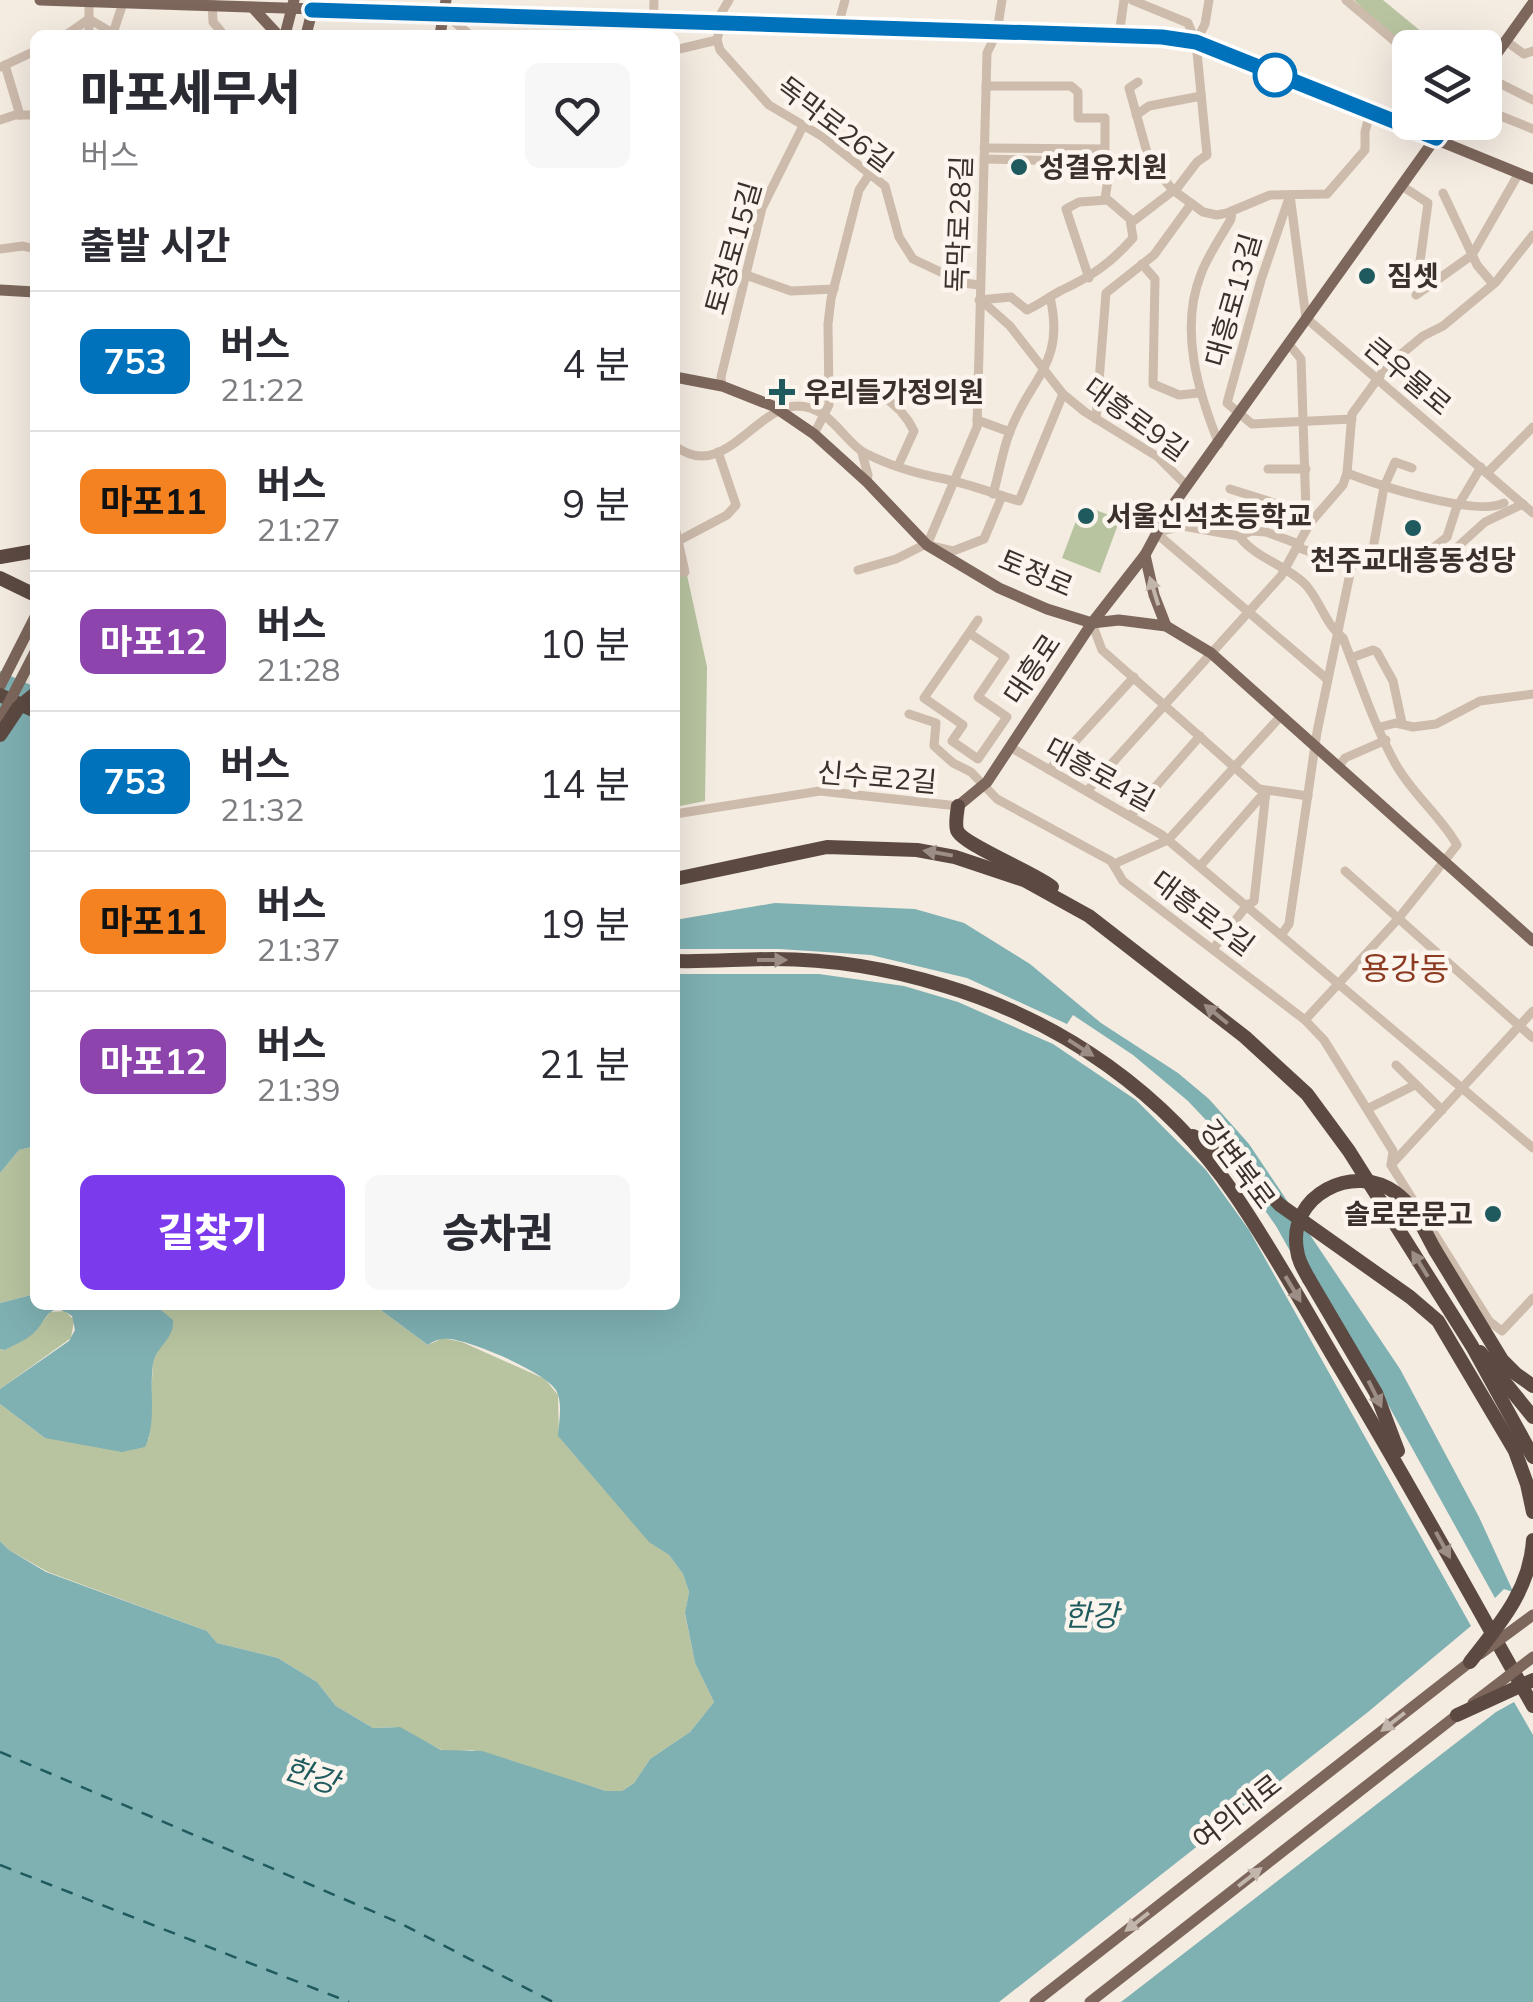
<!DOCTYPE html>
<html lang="ko">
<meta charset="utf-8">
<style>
:root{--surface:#fff;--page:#f7f7f7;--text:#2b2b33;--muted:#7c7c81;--line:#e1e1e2;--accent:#7c3aed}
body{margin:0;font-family:Mulish,"Noto Sans KR",sans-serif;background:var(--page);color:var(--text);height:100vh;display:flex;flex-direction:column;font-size:38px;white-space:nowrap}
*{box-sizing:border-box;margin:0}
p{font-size:32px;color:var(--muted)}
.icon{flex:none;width:55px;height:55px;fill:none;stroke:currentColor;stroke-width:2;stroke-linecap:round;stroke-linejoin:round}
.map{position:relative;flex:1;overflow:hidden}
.sheet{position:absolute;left:30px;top:30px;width:650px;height:1280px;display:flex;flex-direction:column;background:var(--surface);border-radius:15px;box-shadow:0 10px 40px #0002}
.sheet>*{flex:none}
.badge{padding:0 20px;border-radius:15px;font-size:35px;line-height:65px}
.buttons{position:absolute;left:1392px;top:30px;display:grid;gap:20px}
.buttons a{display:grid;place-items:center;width:110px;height:110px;border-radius:15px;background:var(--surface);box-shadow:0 10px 40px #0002;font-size:50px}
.map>.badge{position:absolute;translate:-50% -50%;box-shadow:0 0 0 5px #fff}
h2{padding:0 50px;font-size:38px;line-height:90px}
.round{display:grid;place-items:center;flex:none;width:105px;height:105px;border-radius:15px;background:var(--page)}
.summary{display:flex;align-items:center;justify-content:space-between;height:170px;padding:0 50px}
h1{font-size:48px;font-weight:800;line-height:75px}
.cta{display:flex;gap:20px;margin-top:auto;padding:20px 50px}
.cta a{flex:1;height:115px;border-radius:15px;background:var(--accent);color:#fff;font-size:40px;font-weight:800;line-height:115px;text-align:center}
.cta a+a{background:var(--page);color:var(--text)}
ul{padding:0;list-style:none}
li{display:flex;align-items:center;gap:30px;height:140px;padding:0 50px;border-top:2px solid var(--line)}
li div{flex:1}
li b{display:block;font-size:38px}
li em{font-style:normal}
li .badge{min-width:110px;font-weight:700;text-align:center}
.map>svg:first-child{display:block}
.green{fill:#b8c4a0}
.water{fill:#7fb0b2}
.pier{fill:#f4ebe1}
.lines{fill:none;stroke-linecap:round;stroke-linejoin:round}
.ferry{stroke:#1f5a5e;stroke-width:2.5;stroke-dasharray:12 10;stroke-linecap:butt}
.minor{stroke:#cdbbac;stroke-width:9}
.major{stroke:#7d675c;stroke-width:11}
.highway{stroke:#5c4a42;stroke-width:14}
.major-bridge{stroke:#7d675c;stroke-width:11}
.highway-bridge{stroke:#5c4a42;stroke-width:14}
.oneway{fill:#c2b5ac}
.oneway2{fill:#9c8e87}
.line-casing{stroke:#fff;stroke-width:22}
.line{stroke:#0072bc;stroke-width:15}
.stop-dot{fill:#fff;stroke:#0072bc;stroke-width:5}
.poi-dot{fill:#1f5a5e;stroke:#fbf5ee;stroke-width:4}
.labels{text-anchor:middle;stroke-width:9;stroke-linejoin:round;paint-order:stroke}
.street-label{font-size:28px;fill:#3b302b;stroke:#fbf5ee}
.poi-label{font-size:28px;font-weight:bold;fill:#3b302b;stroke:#fbf5ee;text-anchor:start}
.water-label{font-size:30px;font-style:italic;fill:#1f5a5e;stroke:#fbf5ee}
.quarter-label{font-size:32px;fill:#8c3b22;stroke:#fbf5ee}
</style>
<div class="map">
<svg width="1533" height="2002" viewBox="0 0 1533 2002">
<rect width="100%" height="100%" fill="#f4ebe1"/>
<!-- green -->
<g class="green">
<polygon points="1354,0 1383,0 1440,47 1410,50 1386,32"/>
<polygon points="1082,505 1120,519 1100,573 1062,558"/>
<polygon points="675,575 687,575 707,667 705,801 675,807"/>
<polygon points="35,1146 35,1294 0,1303 0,1173 19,1150"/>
<polygon points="149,1305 374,1305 428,1345 443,1338 462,1342 545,1379 558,1395 559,1437 649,1541 669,1555 683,1574 689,1592 685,1614 695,1663 714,1702 690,1732 650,1759 634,1783 622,1791 606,1791 472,1750 446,1752 395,1727 373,1728 336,1706 317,1682 278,1658 217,1643 207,1631 48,1572 9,1550 0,1541 0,1404 45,1438 149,1439 153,1361 160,1347 156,1306"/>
<polygon points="65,1311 74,1320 71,1338 0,1389 0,1349 5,1350 35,1332 50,1312"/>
</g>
<!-- water -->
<g class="water">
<polygon points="0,671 35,687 35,1146 19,1150 0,1173"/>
<path d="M775,903L915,909L964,923L1030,964L1101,1023L1178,1073L1209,1099L1249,1144L1400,1369L1479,1517L1533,1635V2002H0V1541L9,1550L46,1572L207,1631L217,1643L278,1658L317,1682L336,1706L373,1728L400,1727L441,1750L482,1751L606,1791H622L634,1783L650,1759L690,1732L714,1702L695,1663L685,1613L689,1592L683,1574L669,1555L649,1542L558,1436C559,1421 563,1403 556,1390C545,1372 472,1341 450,1339C441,1338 435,1340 428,1345L374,1305H675V920Z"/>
<path d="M35,1294V1305H149L156,1306L173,1320C175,1339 156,1346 153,1364C149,1390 157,1424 145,1447L122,1452L45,1438L0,1404V1389L69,1341L75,1330L72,1316C48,1299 47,1321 34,1333C26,1340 14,1345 5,1350L0,1349V1303Z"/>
</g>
<!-- pier -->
<polygon class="pier" points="675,949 779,949 871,955 967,978 1067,1024 1073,1015 1133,1055 1188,1101 1237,1153 1229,1159 1276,1226 1371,1395 1380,1390 1495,1598 1504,1589 1522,1595 1533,1621 1533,1735 1514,1702 1496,1712 1121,2002 999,2002 1368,1712 1471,1626 1249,1230 1206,1170 1136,1100 1053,1044 958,1002 904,986 819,974 675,974"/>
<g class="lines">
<!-- ferry -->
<g class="ferry">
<polyline points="0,1752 400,1923 553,2002"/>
<polyline points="0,1865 349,2002"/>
</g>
<!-- minor -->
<g class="minor">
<polyline points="212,0 213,22 224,35"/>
<polyline points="1346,0 1410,54"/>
<polyline points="89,2 89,35"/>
<polyline points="444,13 470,35"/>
<polyline points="716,22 729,0"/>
<polyline points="721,23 717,40 720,50 769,105 823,137 885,186 899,237 913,259 964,283 979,285"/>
<polyline points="838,26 845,0"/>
<polyline points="113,33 124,0"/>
<polyline points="66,35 89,19 116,35"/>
<polyline points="594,35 595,18"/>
<polyline points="653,35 654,0"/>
<polyline points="1119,35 1124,0"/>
<polyline points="1506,41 1524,54 1533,51"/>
<polyline points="1196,42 1205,24 1209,0"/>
<polyline points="675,50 717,40"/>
<polyline points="5,65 20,115"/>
<polyline points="1,67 35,51"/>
<polyline points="1485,76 1533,100"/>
<polyline points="1138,82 1129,88 1150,163 1173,190 1203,212 1217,215 1227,213 1270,195 1327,194 1365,150 1365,132 1370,113"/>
<polyline points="1486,110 1533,129"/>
<polyline points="1136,115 1149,106 1201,96"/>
<polyline points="0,120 15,115 35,115"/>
<polyline points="984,148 1105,149 1105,118 1078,118 1078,92 1071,86 986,86"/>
<polyline points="984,159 1067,161 1130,169 1150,163"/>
<polyline points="1402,186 1428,203 1419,269 1431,285"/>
<polyline points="1443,193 1477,265 1493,284"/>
<polyline points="1290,195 1306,318 1533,513"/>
<polyline points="1290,195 1261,280 1227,403 1252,424 1352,419"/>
<polyline points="1105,199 1110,166"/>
<polyline points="1131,223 1178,187 1197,162 1207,155 1196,42 1188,23 1132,0"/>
<polyline points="0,249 23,246 35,249"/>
<polyline points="1142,264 1155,279 1153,384 1179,395 1199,393"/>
<polyline points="746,275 791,291 834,289"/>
<polyline points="1416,295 1472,255 1519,173"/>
<path d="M979,300L1011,297L1027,310C1039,305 1050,296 1062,290C1092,276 1111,263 1133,238L1130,219L1108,200L1079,202L1066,209L1089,278"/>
<polyline points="982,301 1010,326 1063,394 1085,412 1158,457 1187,486"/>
<polyline points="1288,343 1301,359 1306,511 1313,520"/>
<path d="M830,381C866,384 898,398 914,431L898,466"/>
<polyline points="722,386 721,377 762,208 803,126"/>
<polyline points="1096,419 1106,293 1154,255 1191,204"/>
<polyline points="977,420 1010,432"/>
<polyline points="814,434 829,405 828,324 831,299 859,190 871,172"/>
<path d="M1219,444C1198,392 1179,329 1201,274C1208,255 1221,237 1231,219L1232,211"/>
<path d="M675,446C724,483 755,406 798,406C831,407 845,443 865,453C890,466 918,474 945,479C969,484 995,494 1019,501L1063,394"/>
<polyline points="862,453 868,475 867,482"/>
<polyline points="1268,469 1306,469"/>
<path d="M1347,473C1377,485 1477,517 1504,503"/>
<polyline points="1487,473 1533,427"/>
<polyline points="1230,489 1309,514"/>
<path d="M993,494C999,474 1002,453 1009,434C1029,378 1066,365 1050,297"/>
<polyline points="1002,496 984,539 953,551 927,545 977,427 987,53 997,32 1002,0"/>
<polyline points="675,527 685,572 675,573"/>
<polyline points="1157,532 1183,526 1239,536 1251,531 1266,532 1296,543 1302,549 1347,564 1364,559 1426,567 1443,560 1485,522 1523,504"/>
<polyline points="1156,533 1327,679"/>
<path d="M1239,536C1256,559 1285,564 1305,584C1320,600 1325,624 1343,638C1359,679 1374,725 1395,763C1412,794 1440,815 1457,845L1398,919L1305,1020"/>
<polyline points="678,541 727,515 736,505 718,452"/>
<polyline points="1371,560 1384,487 1395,462 1412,468"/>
<polyline points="1434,563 1433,548 1447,537 1456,509 1481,467"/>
<polyline points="858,570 896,559 926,544"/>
<polyline points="1092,623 1102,650 1259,789 1308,796"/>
<polyline points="969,633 1005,657 978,697 1007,717 978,759 952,741 963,725 924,698 978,620"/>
<polyline points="1351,658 1373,650 1377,652 1393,681 1402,723"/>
<polyline points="909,714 936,723 934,746 953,763 971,772 997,799 1111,861 1123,881 1305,1020 1324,1040 1393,1151 1391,1165 1489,1321 1502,1331 1533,1298"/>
<polyline points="1380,727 1396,723 1413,727 1436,724 1480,701 1533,694"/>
<polyline points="1010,747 1162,835 1533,1148"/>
<polyline points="1338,767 1345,758 1386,740"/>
<polyline points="1049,770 1134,677"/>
<polyline points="1087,791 1281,576 1310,523 1343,485 1347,473 1352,414 1387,366 1423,336 1443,326 1496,282 1533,235"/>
<polyline points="675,814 820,791 958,806"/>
<polyline points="1130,816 1200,736"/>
<polyline points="1114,864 1168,840 1280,717"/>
<polyline points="1201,865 1265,792"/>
<polyline points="1345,871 1533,1038"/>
<polyline points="1249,905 1254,901 1266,791"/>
<polyline points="1282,934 1289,924 1317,732 1352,564"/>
<polyline points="1213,949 1248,904"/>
<polyline points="1396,1065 1442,1110"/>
<polyline points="1367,1109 1413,1086"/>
<polyline points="1391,1165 1533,1011"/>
</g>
<!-- major -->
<g class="major">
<polyline points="40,0 1162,37 1196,42 1221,52 1533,179"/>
<polyline points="253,8 278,35"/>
<polyline points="285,35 294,0"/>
<polyline points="306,35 315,0"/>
<polyline points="440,35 446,0"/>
<polyline points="1485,70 1533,3"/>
<polyline points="0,290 35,292"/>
<polyline points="675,377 722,386 773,406 814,434 867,482 927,545 999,588 1047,609 1092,623 1119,620 1166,626 1211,653 1533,941"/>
<polyline points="1145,555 1154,595 1166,626"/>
<polyline points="0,686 35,617"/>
<polyline points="958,806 987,782 1092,623 1145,555 1168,512 1447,122"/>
<polyline points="1035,2002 1470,1662"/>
<polyline points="1090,2002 1457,1715"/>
</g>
<!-- highway -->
<g class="highway">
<polyline points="0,557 35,551"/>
<polyline points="0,578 35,595"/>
<polyline points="0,695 35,711"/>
<path d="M958,806C957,813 955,824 957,830C961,844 1036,873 1052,887"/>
<polyline points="675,879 827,847 917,850 955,857 1024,880 1089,916 1245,1037 1307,1094 1349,1151 1472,1346 1533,1457"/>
<path d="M675,961C708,962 741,959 774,959C831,959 890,969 945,986C1062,1021 1166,1094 1235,1195C1272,1249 1304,1307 1337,1363C1405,1476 1468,1591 1533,1706"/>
<polyline points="1193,1136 1232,1156 1280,1205 1410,1297 1438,1321 1515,1451 1527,1484 1533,1512"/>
<polyline points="1435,1250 1502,1360 1514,1372"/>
<polyline points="1309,1279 1376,1393 1398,1451"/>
<polyline points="1480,1352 1533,1417"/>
<polyline points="1509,1369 1533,1386"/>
</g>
<!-- major-bridge -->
<g class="major-bridge">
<polyline points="0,720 35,652"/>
<polyline points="1480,1654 1533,1615"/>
<polyline points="1473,1703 1533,1657"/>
</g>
<!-- highway-bridge -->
<g class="highway-bridge">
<polyline points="0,735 18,708 35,694"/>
<path d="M1309,1279C1304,1270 1298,1261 1297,1250C1287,1195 1354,1162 1396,1193C1415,1206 1424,1231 1435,1250"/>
<path d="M1470,1662C1499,1625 1530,1590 1533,1540"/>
<polyline points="1457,1715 1533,1680"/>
</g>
</g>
<!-- one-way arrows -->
<defs><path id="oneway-solid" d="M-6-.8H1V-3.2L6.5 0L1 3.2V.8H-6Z" transform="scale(2.5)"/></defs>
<g class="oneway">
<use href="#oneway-solid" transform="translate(1154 591) rotate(-107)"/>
<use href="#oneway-solid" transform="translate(1393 1722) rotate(142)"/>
<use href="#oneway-solid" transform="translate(1250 1877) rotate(-38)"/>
<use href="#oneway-solid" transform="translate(1137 1922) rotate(142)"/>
</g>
<g class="oneway2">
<use href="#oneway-solid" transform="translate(938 853) rotate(-170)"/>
<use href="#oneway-solid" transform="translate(772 960)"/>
<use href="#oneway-solid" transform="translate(1216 1014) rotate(-141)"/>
<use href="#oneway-solid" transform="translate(1081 1048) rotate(33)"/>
<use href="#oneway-solid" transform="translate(1420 1264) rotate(-122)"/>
<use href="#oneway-solid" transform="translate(1293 1289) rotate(59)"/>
<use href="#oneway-solid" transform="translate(1375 1394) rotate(64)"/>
<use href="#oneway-solid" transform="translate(1443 1545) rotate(61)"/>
</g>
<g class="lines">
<!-- line casing -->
<g class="line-casing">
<polyline id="line" points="312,10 1162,37 1196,42 1436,138 1447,122"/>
</g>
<!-- line -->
<use href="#line" class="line"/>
</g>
<!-- markers -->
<circle class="stop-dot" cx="1275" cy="75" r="20"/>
<g class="poi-dot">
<circle cx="1019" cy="167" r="10"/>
<circle cx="1367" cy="276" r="10"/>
<path d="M777 377h10v10h10v10h-10v10h-10v-10h-10v-10h10z"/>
<circle cx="1086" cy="516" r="10"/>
<circle cx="1413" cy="528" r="10"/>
<circle cx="1493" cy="1214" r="10"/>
</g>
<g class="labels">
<!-- street labels -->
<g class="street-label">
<text transform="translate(835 124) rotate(37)" y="10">독막로26길</text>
<text transform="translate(959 224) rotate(-88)" y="10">독막로28길</text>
<text transform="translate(733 248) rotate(-74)" y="10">토정로15길</text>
<text transform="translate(1233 300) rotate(-74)" y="10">대흥로13길</text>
<text transform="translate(1408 376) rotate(40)" y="10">큰우물로</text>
<text transform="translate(1136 419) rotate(36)" y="10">대흥로9길</text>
<text transform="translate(1036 573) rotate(23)" y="10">토정로</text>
<text transform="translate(1032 669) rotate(-56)" y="10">대흥로</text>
<text transform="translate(1100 774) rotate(29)" y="10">대흥로4길</text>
<text transform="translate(877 777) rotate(5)" y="10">신수로2길</text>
<text transform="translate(1203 913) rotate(37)" y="10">대흥로2길</text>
<text transform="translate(1238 1164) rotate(53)" y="10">강변북로</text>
<text transform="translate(1237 1812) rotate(-38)" y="10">여의대로</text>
</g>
<!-- poi labels -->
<g class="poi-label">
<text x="1039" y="177">성결유치원</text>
<text x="1387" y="286">짐셋</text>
<text x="804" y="402">우리들가정의원</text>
<text x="1106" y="526">서울신석초등학교</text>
<text x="1413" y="570" text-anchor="middle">천주교대흥동성당</text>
<text x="1473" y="1224" text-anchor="end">솔로몬문고</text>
</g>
<!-- water labels -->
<g class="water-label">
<text x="1091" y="1626">한강</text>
<text transform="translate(311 1776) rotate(18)" y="10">한강</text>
</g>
<!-- quarter labels -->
<g class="quarter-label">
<text x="1405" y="980">용강동</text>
</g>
</g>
</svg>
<div class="buttons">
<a><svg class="icon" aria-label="layers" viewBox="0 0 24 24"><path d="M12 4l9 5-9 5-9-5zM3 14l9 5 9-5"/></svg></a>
</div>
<section class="sheet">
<div class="summary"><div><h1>마포세무서</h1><p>버스</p></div><a class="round"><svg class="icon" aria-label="heart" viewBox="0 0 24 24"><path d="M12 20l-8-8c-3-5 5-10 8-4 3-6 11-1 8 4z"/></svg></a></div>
<h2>출발 시간</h2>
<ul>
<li><span class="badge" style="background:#0072bc;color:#fff">753</span><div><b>버스</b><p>21:22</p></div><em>4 분</em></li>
<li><span class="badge" style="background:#f58220;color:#111">마포11</span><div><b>버스</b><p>21:27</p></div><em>9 분</em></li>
<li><span class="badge" style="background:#8e44ad;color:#fff">마포12</span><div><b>버스</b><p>21:28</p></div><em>10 분</em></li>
<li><span class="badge" style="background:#0072bc;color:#fff">753</span><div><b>버스</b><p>21:32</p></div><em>14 분</em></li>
<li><span class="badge" style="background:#f58220;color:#111">마포11</span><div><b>버스</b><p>21:37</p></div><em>19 분</em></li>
<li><span class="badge" style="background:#8e44ad;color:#fff">마포12</span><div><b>버스</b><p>21:39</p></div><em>21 분</em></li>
</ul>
<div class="cta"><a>길찾기</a><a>승차권</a></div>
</section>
</div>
